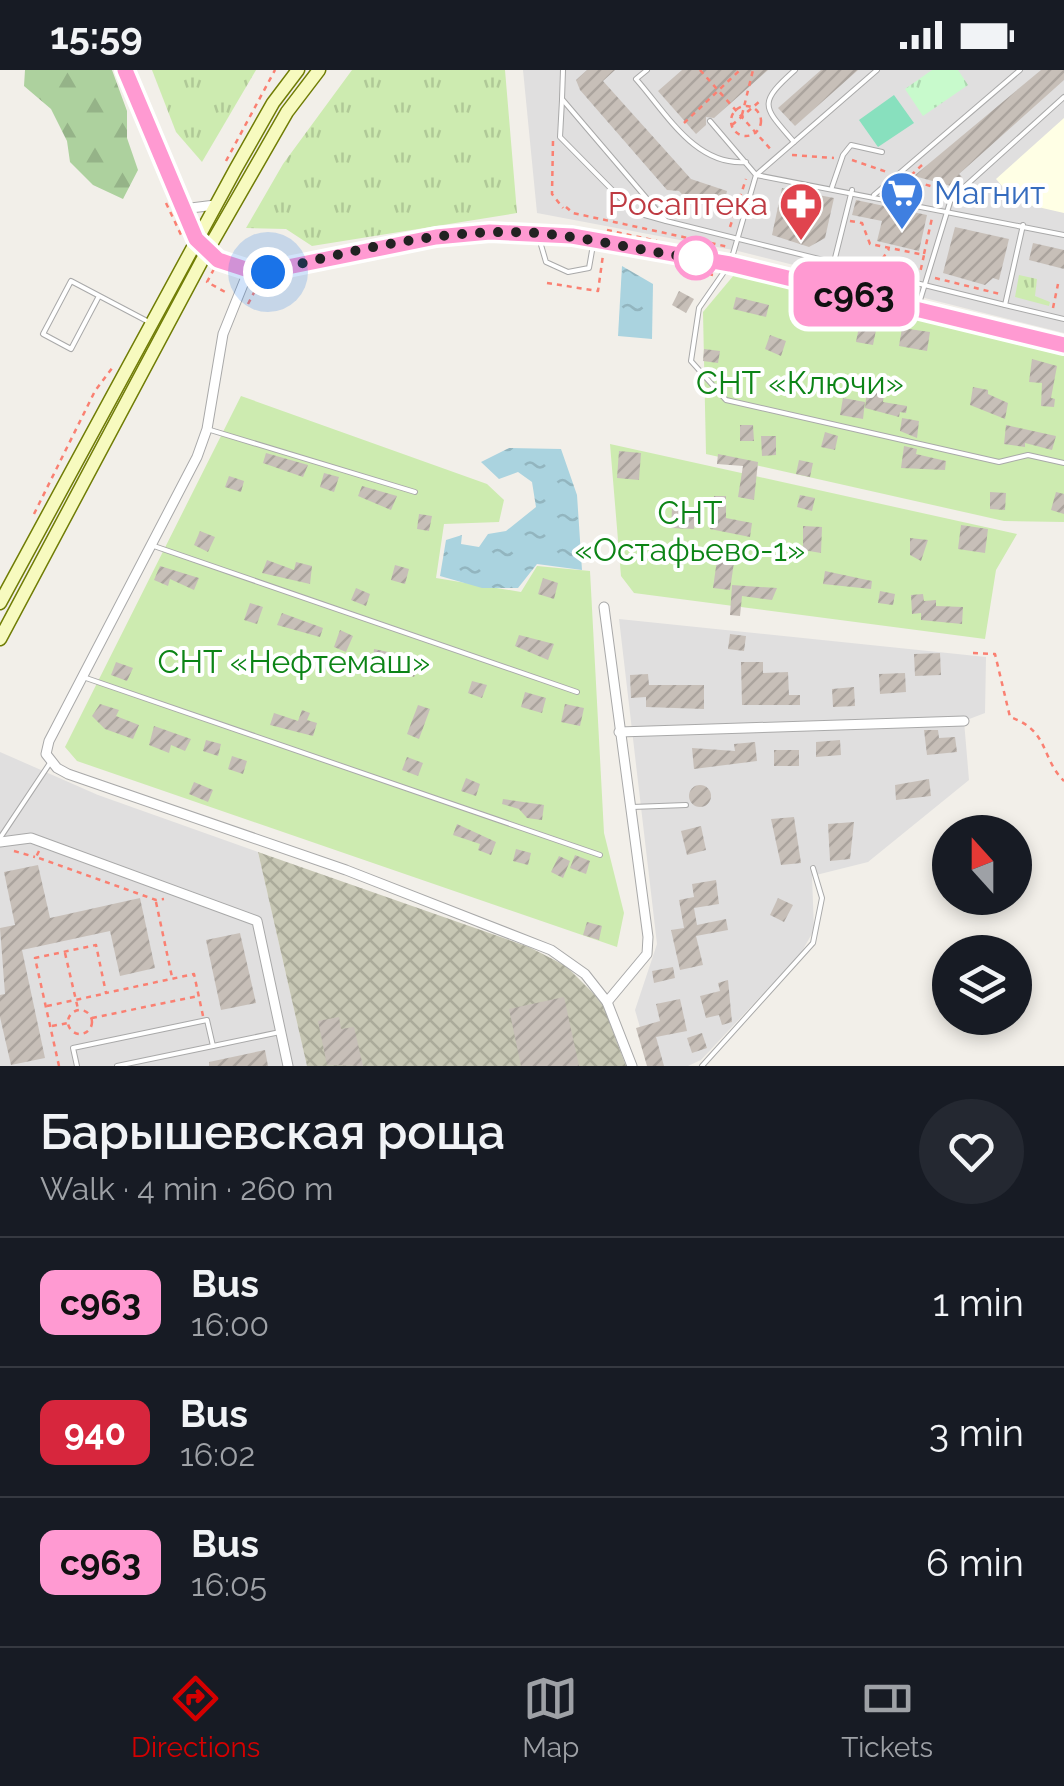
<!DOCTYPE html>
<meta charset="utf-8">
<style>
:root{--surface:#171b24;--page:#242831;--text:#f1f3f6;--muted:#9ea1a6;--line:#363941;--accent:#d40000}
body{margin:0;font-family:Raleway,sans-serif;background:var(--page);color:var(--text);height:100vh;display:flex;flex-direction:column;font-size:38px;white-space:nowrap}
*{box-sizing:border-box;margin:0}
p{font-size:32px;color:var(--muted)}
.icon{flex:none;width:55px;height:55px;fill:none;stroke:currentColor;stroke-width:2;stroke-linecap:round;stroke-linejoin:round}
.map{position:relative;height:996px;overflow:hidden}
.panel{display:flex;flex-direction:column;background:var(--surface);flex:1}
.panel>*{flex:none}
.badge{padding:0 20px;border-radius:15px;font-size:35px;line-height:65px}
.needle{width:65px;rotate:339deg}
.controls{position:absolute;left:932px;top:745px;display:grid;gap:20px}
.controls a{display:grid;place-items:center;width:100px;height:100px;border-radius:50%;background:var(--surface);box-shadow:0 5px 15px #0003;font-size:50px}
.you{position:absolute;width:50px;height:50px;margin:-25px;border:8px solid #fff;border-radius:50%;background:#1a73e8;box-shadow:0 0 0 15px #1a73e833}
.map>.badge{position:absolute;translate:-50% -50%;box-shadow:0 0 0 5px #fff}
.round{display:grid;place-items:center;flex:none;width:105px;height:105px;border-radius:52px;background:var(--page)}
.summary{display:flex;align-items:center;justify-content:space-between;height:170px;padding:0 40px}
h1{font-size:48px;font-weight:600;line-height:75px}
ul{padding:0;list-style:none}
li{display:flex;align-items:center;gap:30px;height:130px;padding:0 40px;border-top:2px solid var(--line)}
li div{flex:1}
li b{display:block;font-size:38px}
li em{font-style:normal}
li .badge{min-width:110px;font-weight:700;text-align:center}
.status{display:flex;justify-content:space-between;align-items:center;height:70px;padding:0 50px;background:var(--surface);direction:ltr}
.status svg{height:28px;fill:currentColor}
.tabs{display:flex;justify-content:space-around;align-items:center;height:140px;border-top:2px solid var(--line);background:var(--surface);font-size:28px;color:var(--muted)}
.tabs a{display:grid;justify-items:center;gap:5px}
.tabs .active{color:var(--accent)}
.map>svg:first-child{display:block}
.residential{fill:#e0dfdf}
.education{fill:#ffffe5}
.construction{fill:url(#construction-cross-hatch)}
.grass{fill:url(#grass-tufts)}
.forest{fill:url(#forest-firs)}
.park{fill:url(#park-tufts)}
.garden{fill:#cdebb0}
.pitch{fill:#88e0be}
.water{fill:url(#water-ripples)}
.building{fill:url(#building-hatch)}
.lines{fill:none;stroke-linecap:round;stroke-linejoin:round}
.service-casing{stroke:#a9a9a9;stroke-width:6}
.minor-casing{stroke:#a9a9a9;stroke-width:11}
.tertiary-casing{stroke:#a9a9a9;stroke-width:12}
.secondary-casing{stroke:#707d05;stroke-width:15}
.path{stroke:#fa8072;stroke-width:2.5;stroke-dasharray:5 5;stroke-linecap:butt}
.service{stroke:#fff;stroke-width:4}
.minor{stroke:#fff;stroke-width:9}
.tertiary{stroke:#fff;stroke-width:10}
.secondary{stroke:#f7fabf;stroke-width:12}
.line-casing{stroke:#fff;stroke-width:22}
.line{stroke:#ff9ad2;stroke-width:15}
.walk{stroke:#222;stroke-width:10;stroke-dasharray:0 18}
.stop-dot{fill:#fff;stroke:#ff9ad2;stroke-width:5}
.labels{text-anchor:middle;stroke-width:8;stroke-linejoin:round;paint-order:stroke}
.shop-label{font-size:32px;fill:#366cbe;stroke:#fff;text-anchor:start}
.health-label{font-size:32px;fill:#be3a42;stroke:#fff;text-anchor:end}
.park-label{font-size:32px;fill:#0c8416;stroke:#fff}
</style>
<div class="status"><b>15:59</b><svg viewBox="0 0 49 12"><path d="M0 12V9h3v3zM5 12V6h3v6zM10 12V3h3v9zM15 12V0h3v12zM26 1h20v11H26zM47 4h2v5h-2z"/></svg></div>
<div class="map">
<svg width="1064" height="996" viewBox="0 0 1064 996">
<defs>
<pattern id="construction-cross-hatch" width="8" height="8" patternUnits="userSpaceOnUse" patternTransform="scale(2.5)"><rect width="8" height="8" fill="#c7c7b4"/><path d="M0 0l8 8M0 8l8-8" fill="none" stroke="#abab9a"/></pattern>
<pattern id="grass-tufts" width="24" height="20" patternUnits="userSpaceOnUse" patternTransform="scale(2.5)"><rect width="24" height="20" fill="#cdebb0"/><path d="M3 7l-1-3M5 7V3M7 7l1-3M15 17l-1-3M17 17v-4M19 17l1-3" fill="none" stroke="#b0c997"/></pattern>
<pattern id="forest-firs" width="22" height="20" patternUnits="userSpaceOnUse" patternTransform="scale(2.5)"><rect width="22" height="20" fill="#add19e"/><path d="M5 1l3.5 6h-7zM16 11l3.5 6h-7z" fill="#95b388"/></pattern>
<pattern id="park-tufts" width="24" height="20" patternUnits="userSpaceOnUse" patternTransform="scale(2.5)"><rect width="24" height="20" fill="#c8facc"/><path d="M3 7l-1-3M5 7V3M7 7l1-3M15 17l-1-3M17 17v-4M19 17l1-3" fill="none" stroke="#acd6af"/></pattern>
<pattern id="water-ripples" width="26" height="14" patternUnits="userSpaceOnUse" patternTransform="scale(2.5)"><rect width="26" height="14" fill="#aad3df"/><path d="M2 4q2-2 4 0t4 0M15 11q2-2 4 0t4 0" fill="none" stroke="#92b5bf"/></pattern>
<pattern id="building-hatch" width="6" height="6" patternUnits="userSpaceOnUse" patternTransform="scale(2.5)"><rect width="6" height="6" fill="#c7bfb8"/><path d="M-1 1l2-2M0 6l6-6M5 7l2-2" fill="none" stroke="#aba49e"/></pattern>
</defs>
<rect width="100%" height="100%" fill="#f2efe9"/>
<!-- residential -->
<g class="residential">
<polygon points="523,0 1064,0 1064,263 738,181 537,143"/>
<polygon points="619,549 986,587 985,643 964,651 969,710 868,792 812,806 814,860 801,883 701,990 688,996 651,996 635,940 657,874"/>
<polygon points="0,682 98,725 258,782 307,996 0,996"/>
</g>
<!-- education -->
<polygon class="education" points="1064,48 1064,143 1016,132 996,109"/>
<!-- construction -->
<polygon class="construction" points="258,782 529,877 566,896 602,932 626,996 307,996"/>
<!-- grass -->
<g class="grass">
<polygon points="152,0 256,0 202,92 176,62"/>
<polygon points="352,0 505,0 517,143 312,176 286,159 246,158 283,94"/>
<polygon points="1019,205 1037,209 1035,226 1050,232 1049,236 1015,227"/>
</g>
<!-- forest -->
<polygon class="forest" points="25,0 112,0 127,41 127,68 138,100 123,129 93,115 70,92 67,71 51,39 24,16"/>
<!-- park -->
<polygon class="park" points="932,0 958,0 968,15 923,46 905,19"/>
<!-- garden -->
<g class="garden">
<polygon points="734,205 1064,283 1064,452 1004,451 706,384 703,242"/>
<polygon points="241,326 487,414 504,430 499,452 444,454 436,508 521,522 537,496 590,501 604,763 624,843 617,877 77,691 65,677"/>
<polygon points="610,374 1017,464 996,500 985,569 634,523 621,506"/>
</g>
<!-- pitch -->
<polygon class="pitch" points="894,25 914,53 878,77 859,50"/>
<!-- water -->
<g class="water">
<polygon points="622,196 653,214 652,269 618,266"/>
<polygon points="509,378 561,379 577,425 582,500 537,494 518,518 482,518 440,506 446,470 462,465 461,474 479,477 488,464 506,461 536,437 532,412 518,402 499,409 481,392"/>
</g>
<!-- building -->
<g class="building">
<polygon points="587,0 615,0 603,11 691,109 727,121 723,138 689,132 679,121 667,120 580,20 576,10"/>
<polygon points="682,0 768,0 714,48 706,47 706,55 696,64 658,21"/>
<polygon points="821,0 858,0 795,56 778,38"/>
<polygon points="1041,0 1064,0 1064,10 959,104 962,107 951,116 914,106"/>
<polygon points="782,118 834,128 825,168 809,177 772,165"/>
<polygon points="856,130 927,145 919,181 877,171 882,151 852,145"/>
<polygon points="955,157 1009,169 999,210 993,208 985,215 943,203"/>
<polygon points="1033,173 1064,180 1064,199 1029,190"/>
<polygon points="679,221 694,229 686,243 672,235"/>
<polygon points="736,227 769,235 766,247 733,239"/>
<polygon points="861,246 878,250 873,275 856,272"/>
<polygon points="902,258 930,262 927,281 899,276"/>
<polygon points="770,265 786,271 781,286 765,279"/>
<polygon points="704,279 720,281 718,293 703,291"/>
<polygon points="1032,289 1057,296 1051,328 1055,329 1054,337 1041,336 1042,313 1029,312"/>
<polygon points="868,311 885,313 883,332 907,336 906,343 900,342 899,347 865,338"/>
<polygon points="973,317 988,320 988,324 1008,333 1005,349 970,335"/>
<polygon points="843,328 865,332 863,349 840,345"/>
<polygon points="902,348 919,351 917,368 900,361"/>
<polygon points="740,355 753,355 754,371 740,371"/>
<polygon points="1006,355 1056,366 1052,380 1025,373 1025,377 1004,374"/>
<polygon points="825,362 838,366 835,380 821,377"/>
<polygon points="761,366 776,366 776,385 762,386"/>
<polygon points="904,376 917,379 916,384 946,391 945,400 901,398"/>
<polygon points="619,381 641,383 639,410 617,408"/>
<polygon points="266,383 308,395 303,407 263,393"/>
<polygon points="718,384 758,392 754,430 738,427 743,396 717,394"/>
<polygon points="799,390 813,393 810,407 796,404"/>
<polygon points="324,403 339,407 334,422 320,417"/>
<polygon points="229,406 244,411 241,422 225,417"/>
<polygon points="362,416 397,426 391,440 358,426"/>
<polygon points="990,422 1006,423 1005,440 990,439"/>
<polygon points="1056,422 1064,424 1064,444 1051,440"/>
<polygon points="800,425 815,428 812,441 797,437"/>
<polygon points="714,426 726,426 726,448 752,453 750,467 710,459"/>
<polygon points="672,439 695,440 694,459 671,458"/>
<polygon points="419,444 432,446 429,461 417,459"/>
<polygon points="961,455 988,459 985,483 958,479"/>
<polygon points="803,456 822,457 821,483 803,480"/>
<polygon points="200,461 215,467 208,482 194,475"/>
<polygon points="910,468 928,470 921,491 910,485"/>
<polygon points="267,490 294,500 296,492 312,496 310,514 262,503"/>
<polygon points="717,490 734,492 730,520 713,518"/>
<polygon points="395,495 409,499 405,514 391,510"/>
<polygon points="160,496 199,508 194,520 170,509 168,516 154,510"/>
<polygon points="825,501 872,511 871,519 823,514"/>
<polygon points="543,508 558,513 554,529 538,524"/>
<polygon points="732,515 760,517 777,518 772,530 742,526 740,546 730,545"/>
<polygon points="356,518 370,524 366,536 351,530"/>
<polygon points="880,521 895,524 893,535 878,533"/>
<polygon points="923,524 924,531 936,530 936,536 963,537 962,554 921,550 921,543 912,544 911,525"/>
<polygon points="250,533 263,537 257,554 244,550"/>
<polygon points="282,543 323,558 320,567 277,555"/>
<polygon points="340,560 353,566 346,582 334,577"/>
<polygon points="730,564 746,566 744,581 728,579"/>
<polygon points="519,565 554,574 548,590 515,576"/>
<polygon points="374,579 421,589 414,607 392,598 391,607 372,598"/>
<polygon points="940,583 941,605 915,606 914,584"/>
<polygon points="116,592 133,598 127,611 111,605"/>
<polygon points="741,592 763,592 763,603 788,602 789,625 800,625 800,635 742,635"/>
<polygon points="905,603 906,622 880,624 879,604"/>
<polygon points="648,604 649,615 704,615 704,639 646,637 646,627 631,628 630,605"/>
<polygon points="472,611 487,615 482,628 468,623"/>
<polygon points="854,617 855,636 833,637 832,619"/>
<polygon points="525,622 546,628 542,643 521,637"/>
<polygon points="100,634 119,640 116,646 139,655 133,669 105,659 92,646"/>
<polygon points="565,634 584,638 580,656 561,652"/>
<polygon points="418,635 430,639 419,669 407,664"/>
<polygon points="302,640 310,643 307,650 317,653 313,666 270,655 274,643 298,651"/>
<polygon points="154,656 191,669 185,681 171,675 169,683 149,675"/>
<polygon points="924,660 938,660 939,668 955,667 957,682 927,685"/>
<polygon points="206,670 221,674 218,686 203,681"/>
<polygon points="840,670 841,685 816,687 816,672"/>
<polygon points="755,672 757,691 694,699 692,678 735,681 734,674"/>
<rect x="774" y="680" width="25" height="16"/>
<polygon points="232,686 247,691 243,704 228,699"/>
<polygon points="407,687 423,693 418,706 402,700"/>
<polygon points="466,708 480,714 476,726 461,721"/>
<polygon points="929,709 931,726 896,730 895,715"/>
<polygon points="194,712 213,720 208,732 189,724"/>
<circle cx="700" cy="726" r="11"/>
<polygon points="503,729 544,735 542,750 527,748 519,739 502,734"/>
<polygon points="794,747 801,793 781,795 771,749"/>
<polygon points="854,752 850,789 830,791 828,754"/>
<polygon points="457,754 496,772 491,785 478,780 480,774 453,765"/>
<polygon points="701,756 706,780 687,785 681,761"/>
<polygon points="516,779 531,783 528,795 513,791"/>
<polygon points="575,785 590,791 586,804 570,798"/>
<polygon points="559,786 570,791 563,808 551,802"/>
<polygon points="38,795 50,848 140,828 155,898 120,906 110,861 22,880 45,988 11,995 0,947 0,925 5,924 0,858 15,855 4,802"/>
<polygon points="716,810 719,834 694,838 697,855 726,849 728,860 696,866 703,895 680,900 671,860 684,858 679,830 694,827 692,814"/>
<polygon points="778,828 793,835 784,852 770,845"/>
<polygon points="587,852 602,856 599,870 583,865"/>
<polygon points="240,863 256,933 221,940 206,870"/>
<polygon points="673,897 675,908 654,913 652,901"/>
<polygon points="728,910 732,952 722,955 719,945 706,948 700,926 720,921 718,913"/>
<polygon points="564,927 579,996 521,996 509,939"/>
<polygon points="680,929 687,961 656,967 664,996 647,996 636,958 660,951 656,934"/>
<polygon points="339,947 341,959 354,957 363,996 327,995 318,951"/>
<polygon points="702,963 707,978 692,983 687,968"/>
<polygon points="265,980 268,996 209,996 209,992"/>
</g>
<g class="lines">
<!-- service casing -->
<g class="service-casing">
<g id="service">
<polyline points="563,0 562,29 666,151 1005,235"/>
<path d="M647,0L636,9C667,44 695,96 746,92"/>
<polyline points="562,30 560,67 634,142 666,151"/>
<polyline points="710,51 756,105 731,191"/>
<path d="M794,72C763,36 757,34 795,0"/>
<polyline points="756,105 1064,165"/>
<polyline points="756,105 877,0"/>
<polyline points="832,117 843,85 851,75 882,82"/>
<polyline points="874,125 1020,0"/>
<polyline points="1023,155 1005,235 1064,249"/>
<polyline points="539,168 546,192 568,202 589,198 593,175"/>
<polyline points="834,192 852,120"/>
<polyline points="726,199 699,238 691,291 726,330 999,392 1028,385 1064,393"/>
<polyline points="99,226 71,279 43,264 71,211 147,251"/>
<polyline points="917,240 951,129 1064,27"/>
<polyline points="207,359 415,422"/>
<polyline points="151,475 577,622"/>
<polyline points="86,608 600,785"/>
<polyline points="632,737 686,735"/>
<polyline points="0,768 50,693"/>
<polyline points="77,996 73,978 207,950 213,976 280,962"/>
<polyline points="117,996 213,976"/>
<polyline points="702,996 813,873 822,828 813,798"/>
</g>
</g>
<!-- minor casing -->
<g class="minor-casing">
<g id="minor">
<polyline points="125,0 197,169"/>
<polyline points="179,130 191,138 215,135"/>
<polyline points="248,202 223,264 207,359 197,387 49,671 46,684 57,698 68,704 346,800 551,880 585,904 607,932 632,996"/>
<polyline points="604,537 648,867 647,884 607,932"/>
<polyline points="619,662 964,651"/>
<polyline points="0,772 31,768 257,851 288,996"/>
</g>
</g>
<!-- tertiary casing -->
<g class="tertiary-casing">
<polyline id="tertiary" points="203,178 239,200 258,203 436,167 538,163 730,195 1064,275"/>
</g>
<!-- secondary casing -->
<g class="secondary-casing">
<g id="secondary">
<polyline points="0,533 235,100 273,33 298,0"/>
<polyline points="0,569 206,183 287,42 319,0"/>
</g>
</g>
<!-- path -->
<g class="path">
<polyline points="700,0 773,82"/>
<circle cx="746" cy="51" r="15"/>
<polyline points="742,45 753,0"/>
<polyline points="684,53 740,0"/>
<polyline points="732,55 760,31"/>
<polyline points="553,71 552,124 563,138"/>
<polyline points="792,85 834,88"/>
<polyline points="852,90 887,102"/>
<polyline points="226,91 275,0"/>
<polyline points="922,95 907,109 947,121"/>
<polyline points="972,129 985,132"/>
<polyline points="166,133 183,169"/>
<polyline points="566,137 573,143 729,177"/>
<polyline points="850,151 862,153 870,174 924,185 920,203"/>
<polyline points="730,157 746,109"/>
<polyline points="607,160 657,171"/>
<polyline points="924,184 932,148"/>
<polyline points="877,197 889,179"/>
<polyline points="214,199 207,212 227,223"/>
<polyline points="681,199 713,205"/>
<polyline points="935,208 1000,224"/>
<polyline points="547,213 598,221 603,185"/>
<polyline points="248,234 259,213"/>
<polyline points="1053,238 1058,214"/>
<polyline points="34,444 95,321 113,297"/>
<path d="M973,583L995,584L1010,647C1050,661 1040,687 1064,711"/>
<polyline points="14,781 35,787"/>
<polyline points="39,781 36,787 156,830 164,829"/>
<polyline points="156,832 172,907"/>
<polyline points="65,883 78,939"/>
<polyline points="47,936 103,924"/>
<circle cx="80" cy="952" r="12"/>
<polyline points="92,948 198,926"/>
<polyline points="52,956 68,953"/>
<polyline points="59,996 35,888 96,875 106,923 194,904 203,946"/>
</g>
<!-- service -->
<use href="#service" class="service"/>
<!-- minor -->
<use href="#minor" class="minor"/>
<!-- tertiary -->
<use href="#tertiary" class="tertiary"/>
<!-- secondary -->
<use href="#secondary" class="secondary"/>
</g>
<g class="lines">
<!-- line casing -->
<g class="line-casing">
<polyline id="line" points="125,0 196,169 218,190 258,203 436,167 490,162 572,166 730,194 1064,275"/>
</g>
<!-- line -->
<use href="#line" class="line"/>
<!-- walk -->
<path class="walk" d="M268,202C353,180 447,157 536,163C590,167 643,182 696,188"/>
</g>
<!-- icons -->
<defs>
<g id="supermarket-pin" transform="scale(2.25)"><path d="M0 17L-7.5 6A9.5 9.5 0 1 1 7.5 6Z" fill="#3f7fe0" stroke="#fff"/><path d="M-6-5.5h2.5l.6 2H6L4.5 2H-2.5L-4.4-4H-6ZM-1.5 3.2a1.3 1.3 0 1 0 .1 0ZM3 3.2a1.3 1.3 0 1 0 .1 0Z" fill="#fff"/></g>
<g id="pharmacy-pin" transform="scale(2.25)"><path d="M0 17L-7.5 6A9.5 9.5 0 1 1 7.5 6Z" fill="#e0444e" stroke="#fff"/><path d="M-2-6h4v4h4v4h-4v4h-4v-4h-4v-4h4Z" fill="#fff"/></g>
</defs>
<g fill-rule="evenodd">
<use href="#supermarket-pin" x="902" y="123"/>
<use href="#pharmacy-pin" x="801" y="134"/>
</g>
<!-- markers -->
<circle class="stop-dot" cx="696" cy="188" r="20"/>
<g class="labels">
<!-- shop labels -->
<g class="shop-label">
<text x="934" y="134">Магнит</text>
</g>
<!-- health labels -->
<g class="health-label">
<text x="768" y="145">Росаптека</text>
</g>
<!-- park labels -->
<g class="park-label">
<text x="800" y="324">СНТ «Ключи»</text>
<text x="690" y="454">СНТ<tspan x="690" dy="37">«Остафьево-1»</tspan></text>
<text x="294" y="603">СНТ «Нефтемаш»</text>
</g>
</g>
</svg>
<div class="controls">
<a><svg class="needle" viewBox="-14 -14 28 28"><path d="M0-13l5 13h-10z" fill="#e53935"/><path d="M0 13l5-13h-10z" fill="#9ea1a6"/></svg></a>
<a><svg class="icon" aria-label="layers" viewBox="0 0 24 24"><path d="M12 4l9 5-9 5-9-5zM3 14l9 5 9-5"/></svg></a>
</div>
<div class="you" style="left:268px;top:202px"></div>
<b class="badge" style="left:854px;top:224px;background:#ff9ad2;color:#111">с963</b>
</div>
<section class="panel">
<div class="summary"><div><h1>Барышевская роща</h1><p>Walk · 4 min · 260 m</p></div><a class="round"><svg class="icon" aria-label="heart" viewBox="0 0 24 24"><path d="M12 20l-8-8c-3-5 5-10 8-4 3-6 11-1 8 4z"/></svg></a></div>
<ul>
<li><span class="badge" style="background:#ff9ad2;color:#111">с963</span><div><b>Bus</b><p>16:00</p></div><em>1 min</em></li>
<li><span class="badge" style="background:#d7263d;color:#fff">940</span><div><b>Bus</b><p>16:02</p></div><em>3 min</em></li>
<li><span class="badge" style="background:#ff9ad2;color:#111">с963</span><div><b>Bus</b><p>16:05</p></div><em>6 min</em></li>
</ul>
</section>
<nav class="tabs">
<a class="active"><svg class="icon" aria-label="directions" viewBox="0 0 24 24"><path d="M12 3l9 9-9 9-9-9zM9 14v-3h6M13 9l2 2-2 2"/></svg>Directions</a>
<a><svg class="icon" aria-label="map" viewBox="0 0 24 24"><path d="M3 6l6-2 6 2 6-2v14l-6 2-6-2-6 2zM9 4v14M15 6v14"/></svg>Map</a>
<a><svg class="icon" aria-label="tickets" viewBox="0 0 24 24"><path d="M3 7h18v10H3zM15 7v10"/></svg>Tickets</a>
</nav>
